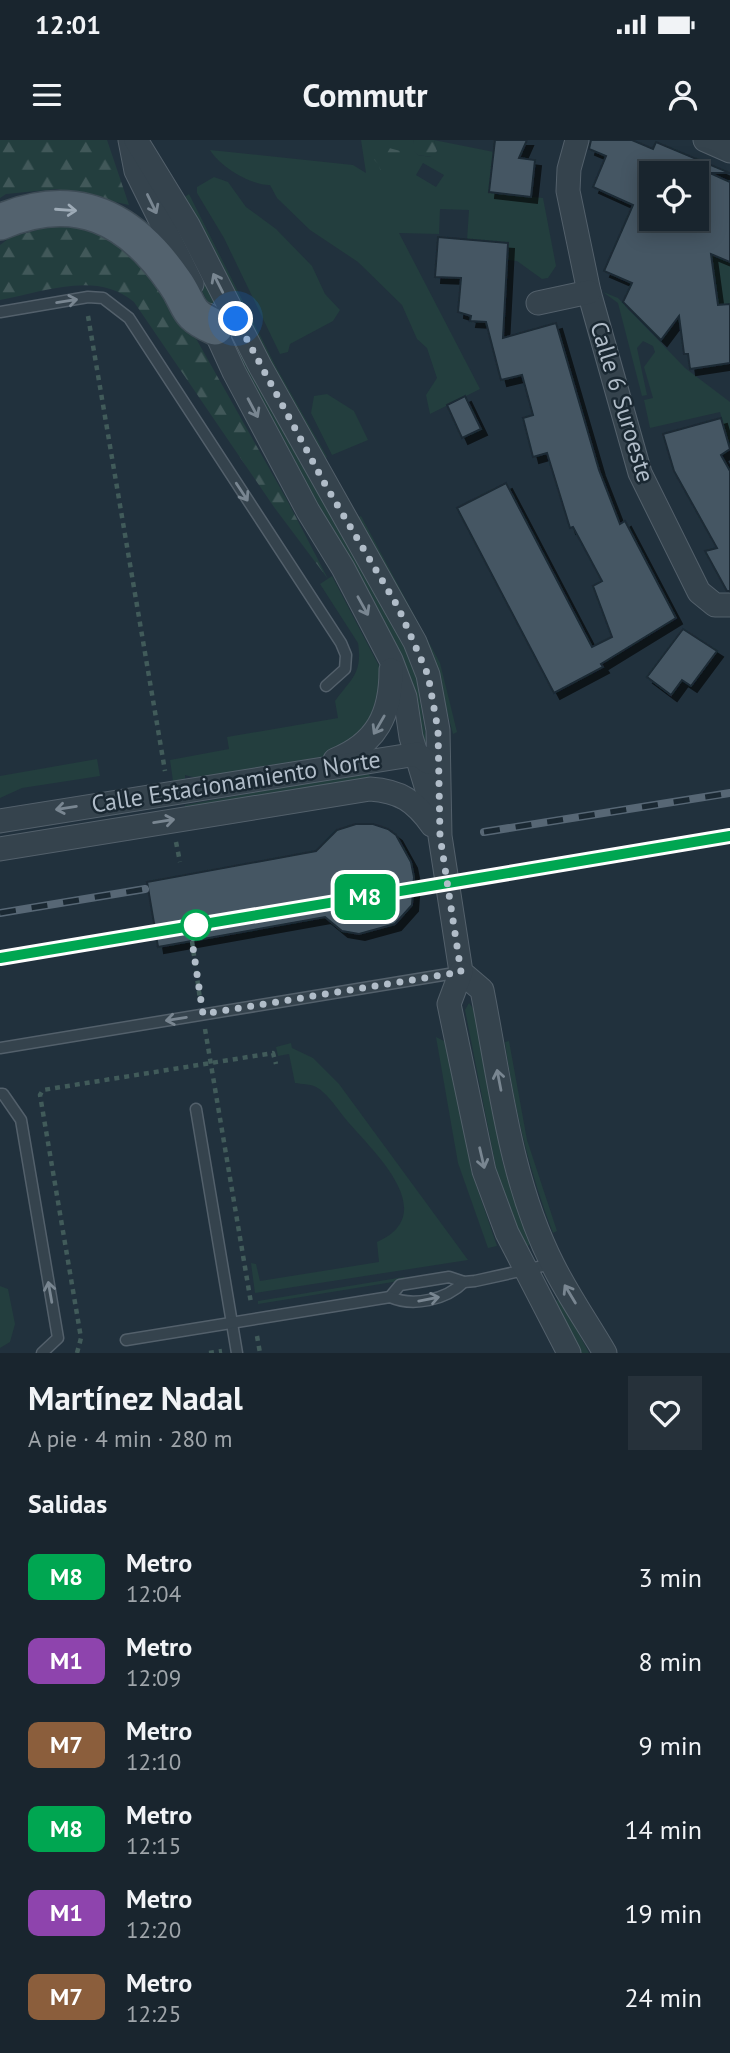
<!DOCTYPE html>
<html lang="es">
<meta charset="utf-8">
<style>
:root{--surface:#19252e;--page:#26313a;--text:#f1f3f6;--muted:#9fa5aa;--line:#37424a}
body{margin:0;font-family:"PT Sans",sans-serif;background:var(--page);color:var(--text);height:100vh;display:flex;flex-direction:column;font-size:26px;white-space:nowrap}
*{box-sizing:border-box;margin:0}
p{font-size:23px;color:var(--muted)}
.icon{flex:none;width:38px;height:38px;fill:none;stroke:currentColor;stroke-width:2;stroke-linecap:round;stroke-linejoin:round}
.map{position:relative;height:1213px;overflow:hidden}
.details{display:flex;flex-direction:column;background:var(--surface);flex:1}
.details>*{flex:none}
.badge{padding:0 14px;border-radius:10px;font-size:24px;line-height:46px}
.fabs{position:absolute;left:639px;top:21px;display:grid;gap:14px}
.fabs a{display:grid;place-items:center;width:70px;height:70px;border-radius:0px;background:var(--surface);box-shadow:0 4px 18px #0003,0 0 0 2px var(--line);font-size:35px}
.you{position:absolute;width:35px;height:35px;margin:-18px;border:5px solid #fff;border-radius:50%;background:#1a73e8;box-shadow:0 0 0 10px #1a73e833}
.map>.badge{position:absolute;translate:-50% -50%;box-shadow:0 0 0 4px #fff}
h2{padding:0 28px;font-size:26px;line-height:63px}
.round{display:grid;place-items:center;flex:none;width:74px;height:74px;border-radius:0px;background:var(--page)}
.headline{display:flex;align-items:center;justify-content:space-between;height:119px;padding:0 28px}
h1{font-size:33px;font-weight:800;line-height:52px}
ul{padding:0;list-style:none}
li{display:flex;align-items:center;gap:21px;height:84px;padding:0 28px}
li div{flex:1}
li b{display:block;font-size:26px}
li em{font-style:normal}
li .badge{min-width:77px;font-weight:700;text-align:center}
.status{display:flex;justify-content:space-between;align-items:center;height:49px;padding:0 35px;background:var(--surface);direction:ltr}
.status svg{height:19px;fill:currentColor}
header{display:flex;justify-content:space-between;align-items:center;height:91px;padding:0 28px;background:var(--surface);font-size:32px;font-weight:800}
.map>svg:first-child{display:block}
.grass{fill:#233e3e;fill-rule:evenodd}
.forest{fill:url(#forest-firs)}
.building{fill:#455764;stroke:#1c2a34;stroke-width:2;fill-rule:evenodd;filter:url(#shadow)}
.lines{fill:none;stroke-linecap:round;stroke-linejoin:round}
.lane-casing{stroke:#53606b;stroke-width:13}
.street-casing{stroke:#53606b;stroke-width:25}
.primary-casing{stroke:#3e4c56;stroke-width:38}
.path{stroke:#415b5a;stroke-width:4.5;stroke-dasharray:5 5;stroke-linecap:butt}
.lane{stroke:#35434d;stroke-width:10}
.street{stroke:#35434d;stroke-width:23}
.primary{stroke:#53626e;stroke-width:35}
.rail-casing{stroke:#576775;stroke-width:8}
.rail{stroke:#1a2832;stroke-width:5;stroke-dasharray:16;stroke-linecap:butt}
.oneway{stroke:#798691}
.oneway2{stroke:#9eabb7}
.line-casing{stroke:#fff;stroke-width:16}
.line{stroke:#00a651;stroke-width:10}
.walk{stroke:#b1bdc9;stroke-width:7;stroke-dasharray:0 12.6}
.stop-dot{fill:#fff;stroke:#00a651;stroke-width:3.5}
.labels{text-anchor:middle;stroke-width:5;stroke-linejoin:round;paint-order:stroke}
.street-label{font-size:24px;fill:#b1bdc9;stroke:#1a2832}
</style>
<div class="status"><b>12:01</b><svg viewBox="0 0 49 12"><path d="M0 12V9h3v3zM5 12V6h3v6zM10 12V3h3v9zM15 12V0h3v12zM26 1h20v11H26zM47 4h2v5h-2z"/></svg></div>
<header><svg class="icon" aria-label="menu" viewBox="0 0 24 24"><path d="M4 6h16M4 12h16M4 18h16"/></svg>Commutr<svg class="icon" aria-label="person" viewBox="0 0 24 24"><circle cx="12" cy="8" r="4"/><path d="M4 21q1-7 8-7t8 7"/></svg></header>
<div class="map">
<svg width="730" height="1213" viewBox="0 0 730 1213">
<defs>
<pattern id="forest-firs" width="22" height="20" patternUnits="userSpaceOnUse" patternTransform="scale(1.75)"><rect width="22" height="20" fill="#233e3e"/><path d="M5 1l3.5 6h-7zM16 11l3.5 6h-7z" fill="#415859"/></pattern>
<filter id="shadow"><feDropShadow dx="6" dy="6" stdDeviation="0" flood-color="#0009"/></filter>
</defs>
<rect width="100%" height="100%" fill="#21313d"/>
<!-- grass -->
<g class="grass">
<path d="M361,0H414L413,9L418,15L431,17L437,11L434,0L494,12L489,52L543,58L556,126L548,138L542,139L517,121L507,120L508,103L467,100L469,70L440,69L439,94L399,93L480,249L430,274L426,255L437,238L427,208L417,199L402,165L358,122L310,90L277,58L270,45C252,46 219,26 210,10L353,25L366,33ZM423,23L444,35L436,47L416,35Z"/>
<polygon points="214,37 228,42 246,67 276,89 312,126 325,154 340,170 333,181 290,204 288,212 280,214 224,98 197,53 197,47"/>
<polygon points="189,54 276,227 327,317 322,321 183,58"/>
<polygon points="672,80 730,122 730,164 718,166 714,140"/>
<polygon points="181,96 404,505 416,537 427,602 424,603 370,458 225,197 185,117"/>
<polygon points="603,152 618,158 685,228 730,262 730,309 720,272 650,288 644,260 653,258 644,227 655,212 653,206 643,201 637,208 647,255 642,256 618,163"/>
<polygon points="327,254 354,271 368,300 332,315 311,273 314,256"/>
<polygon points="361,376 440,523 457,592 453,594 437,533 355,378"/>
<path d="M332,436L379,526L382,547L373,582L334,615L196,638L185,635V639L173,641L170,620L229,609L227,597L338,578L335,561C350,540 363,534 358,503L320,444Z"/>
<polygon points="97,619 100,636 22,648 0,658 0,636"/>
<polygon points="368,632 371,639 185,670 185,665"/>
<polygon points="469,863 474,870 503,1024 530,1104 528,1106 524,1107 498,1038 465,870"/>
<polygon points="436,897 446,902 472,1033 497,1106 488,1108 458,1023"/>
<path d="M509,901L527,1000L557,1091L553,1093C529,1030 514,968 505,902Z"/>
<path d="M291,903L292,908L313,918L339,944L468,1120L255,1153L251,1123L256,1124L260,1141L379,1122L377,1102C441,1074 375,1013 349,983C340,973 328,953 316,947C311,944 301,944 295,943L289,914L278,916L276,907Z"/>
<polygon points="404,1137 405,1140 258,1164 258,1161"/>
<polygon points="0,1146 8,1149 15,1184 10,1202 0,1208"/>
<polygon points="559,1160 564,1166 589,1213 579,1213 553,1161"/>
</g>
<!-- forest -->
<g class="forest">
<polygon points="0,0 107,0 129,65 57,49 6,54 0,58"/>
<polygon points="414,0 434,0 437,11 432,17 418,15 412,9"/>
<path d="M383,2L389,8L404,12L406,17C403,29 392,35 381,33L379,25L370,15Z"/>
<path d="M60,84L103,94L132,108L194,195L287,360L328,439L274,367L134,162C97,130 43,152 0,160V105L11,97Z"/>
</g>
<!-- building -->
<g class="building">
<polygon points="495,0 527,0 519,18 535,20 531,57 489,52"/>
<path d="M591,0H632L653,9L656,2L730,33H710L730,42V122L711,114L718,165L730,164V223L690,229L688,214H684L679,176L661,200L623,162L632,143L604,131L633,65L593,47L606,16L589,9ZM651,33H696V79H651Z"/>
<polygon points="438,97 508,103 503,198 556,183 599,330 620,384 625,381 676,478 601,524 603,527 554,553 457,368 506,343 592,507 612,497 593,446 602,441 573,387 570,388 547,313 533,317 523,278 533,275 522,235 501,240 486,182 470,181 471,176 458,172 461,138 435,137"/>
<polygon points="465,256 481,289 462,298 447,265"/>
<polygon points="721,278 730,309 721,315 730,331 730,451 727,451 705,411 717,408 674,331 663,294"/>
<polygon points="683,489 717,511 691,546 682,540 671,555 647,537"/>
<polygon points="356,684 373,684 388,689 396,695 411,722 414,737 412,765 395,784 359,794 342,791 325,777 158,807 147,742 316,711 337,690"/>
</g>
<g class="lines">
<!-- lane casing -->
<g class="lane-casing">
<g id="lane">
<polyline points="0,172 88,157 103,158 129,178 341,503 346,515 345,529 326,546"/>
<polyline points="0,908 461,832"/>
<polyline points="0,954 3,954 21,980 58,1198 42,1213"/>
<polyline points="196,969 237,1213"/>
<polyline points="390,1157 400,1145 449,1137 464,1142 475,1141 552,1124"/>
<path d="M126,1200L390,1157C413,1167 446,1160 464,1142"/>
</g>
</g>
<!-- street casing -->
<g class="street-casing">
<g id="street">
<polyline points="130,0 136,31 192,144"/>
<path d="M136,0L188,85L260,226L415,502L428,535L438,590L440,696L461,832L482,850C500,941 510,1041 553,1125C568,1155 588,1184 605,1213"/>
<polyline points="577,0 569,29 568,51 589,152 640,333 699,452 715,465 730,465"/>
<polyline points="705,0 730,11"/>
<polyline points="538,163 589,152"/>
<polyline points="208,175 234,232 308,371 343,428 391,520 405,557 411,597 433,669"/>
<path d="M335,620C377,603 391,574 391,530"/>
<polyline points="0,681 417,614 428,622"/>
<path d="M0,709L370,649C400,651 415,661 432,685"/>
<polyline points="461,832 449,864 484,1031 507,1093 569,1213"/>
</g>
</g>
<!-- primary casing -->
<g class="primary-casing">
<path id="primary" d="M0,82C76,50 130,77 174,141C192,166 183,173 215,187"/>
</g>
<!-- path -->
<g class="path">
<polyline points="88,176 165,631"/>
<polyline points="176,702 180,722"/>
<polyline points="192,801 200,859"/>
<polyline points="205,889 251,1163"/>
<polyline points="257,1196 260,1213"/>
<polyline points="77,1213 81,1198 40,955 43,950 273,913 276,924"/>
<polyline points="209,1213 222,1211"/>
</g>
<!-- lane -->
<use href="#lane" class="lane"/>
<!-- street -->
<use href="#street" class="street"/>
<!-- primary -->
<use href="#primary" class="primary"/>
<!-- rail casing -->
<g class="rail-casing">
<g id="rail">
<polyline points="484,692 730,653"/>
<polyline points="491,736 730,696"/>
<polyline points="0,773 145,749"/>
<polyline points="0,818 152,792"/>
</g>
</g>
<!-- rail -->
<use href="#rail" class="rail"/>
</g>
<!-- one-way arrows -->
<defs><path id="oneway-shaft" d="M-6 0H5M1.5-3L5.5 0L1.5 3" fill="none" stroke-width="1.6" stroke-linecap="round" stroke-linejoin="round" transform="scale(1.75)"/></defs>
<g class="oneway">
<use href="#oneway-shaft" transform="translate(152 64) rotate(64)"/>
<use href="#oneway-shaft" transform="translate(218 143) rotate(-117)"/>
<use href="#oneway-shaft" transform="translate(67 161) rotate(-9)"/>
<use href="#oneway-shaft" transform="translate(253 268) rotate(62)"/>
<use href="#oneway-shaft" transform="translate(242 352) rotate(57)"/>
<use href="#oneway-shaft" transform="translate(363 466) rotate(61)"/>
<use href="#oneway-shaft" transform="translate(379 585) rotate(120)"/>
<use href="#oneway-shaft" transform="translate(66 668) rotate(171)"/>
<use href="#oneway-shaft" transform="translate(164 681) rotate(-9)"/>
<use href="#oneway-shaft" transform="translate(176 879) rotate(171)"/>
<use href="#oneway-shaft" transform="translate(499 940) rotate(-101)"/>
<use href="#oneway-shaft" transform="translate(482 1018) rotate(77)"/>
<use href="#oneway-shaft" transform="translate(50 1152) rotate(-100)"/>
<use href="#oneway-shaft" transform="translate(570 1154) rotate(-121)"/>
<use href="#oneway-shaft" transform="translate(429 1159) rotate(-11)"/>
</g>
<use class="oneway2" href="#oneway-shaft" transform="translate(66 70) rotate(4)"/>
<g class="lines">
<!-- line casing -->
<g class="line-casing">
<polyline id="line" points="0,818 730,696"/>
</g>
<!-- line -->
<use href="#line" class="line"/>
<!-- walk -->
<polyline class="walk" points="196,785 192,801 203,874 461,832 440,696 438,590 428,535 398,467 326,346 236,179"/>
</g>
<!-- markers -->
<circle class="stop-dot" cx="196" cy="785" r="14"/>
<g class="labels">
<!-- street labels -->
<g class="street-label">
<text transform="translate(622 262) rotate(73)" y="8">Calle 6 Suroeste</text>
<text transform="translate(236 642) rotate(-9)" y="8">Calle Estacionamiento Norte</text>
</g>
</g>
</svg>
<div class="fabs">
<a><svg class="icon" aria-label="locate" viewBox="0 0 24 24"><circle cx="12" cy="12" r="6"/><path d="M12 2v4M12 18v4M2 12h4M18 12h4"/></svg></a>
</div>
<div class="you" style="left:236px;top:179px"></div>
<b class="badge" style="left:365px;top:757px;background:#00a651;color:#fff">M8</b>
</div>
<section class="details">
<div class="headline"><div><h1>Martínez Nadal</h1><p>A pie · 4 min · 280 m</p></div><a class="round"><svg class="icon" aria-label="heart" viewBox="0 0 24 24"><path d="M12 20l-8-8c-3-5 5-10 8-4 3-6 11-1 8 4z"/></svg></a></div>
<h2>Salidas</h2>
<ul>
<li><span class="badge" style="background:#00a651;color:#fff">M8</span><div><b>Metro</b><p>12:04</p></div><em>3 min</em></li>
<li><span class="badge" style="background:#8e44ad;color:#fff">M1</span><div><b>Metro</b><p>12:09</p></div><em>8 min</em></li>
<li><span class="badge" style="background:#8b5e3c;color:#fff">M7</span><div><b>Metro</b><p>12:10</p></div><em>9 min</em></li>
<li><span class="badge" style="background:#00a651;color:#fff">M8</span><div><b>Metro</b><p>12:15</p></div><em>14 min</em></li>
<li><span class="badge" style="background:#8e44ad;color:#fff">M1</span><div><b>Metro</b><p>12:20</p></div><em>19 min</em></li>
<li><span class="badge" style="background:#8b5e3c;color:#fff">M7</span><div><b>Metro</b><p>12:25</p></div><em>24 min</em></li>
</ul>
</section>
